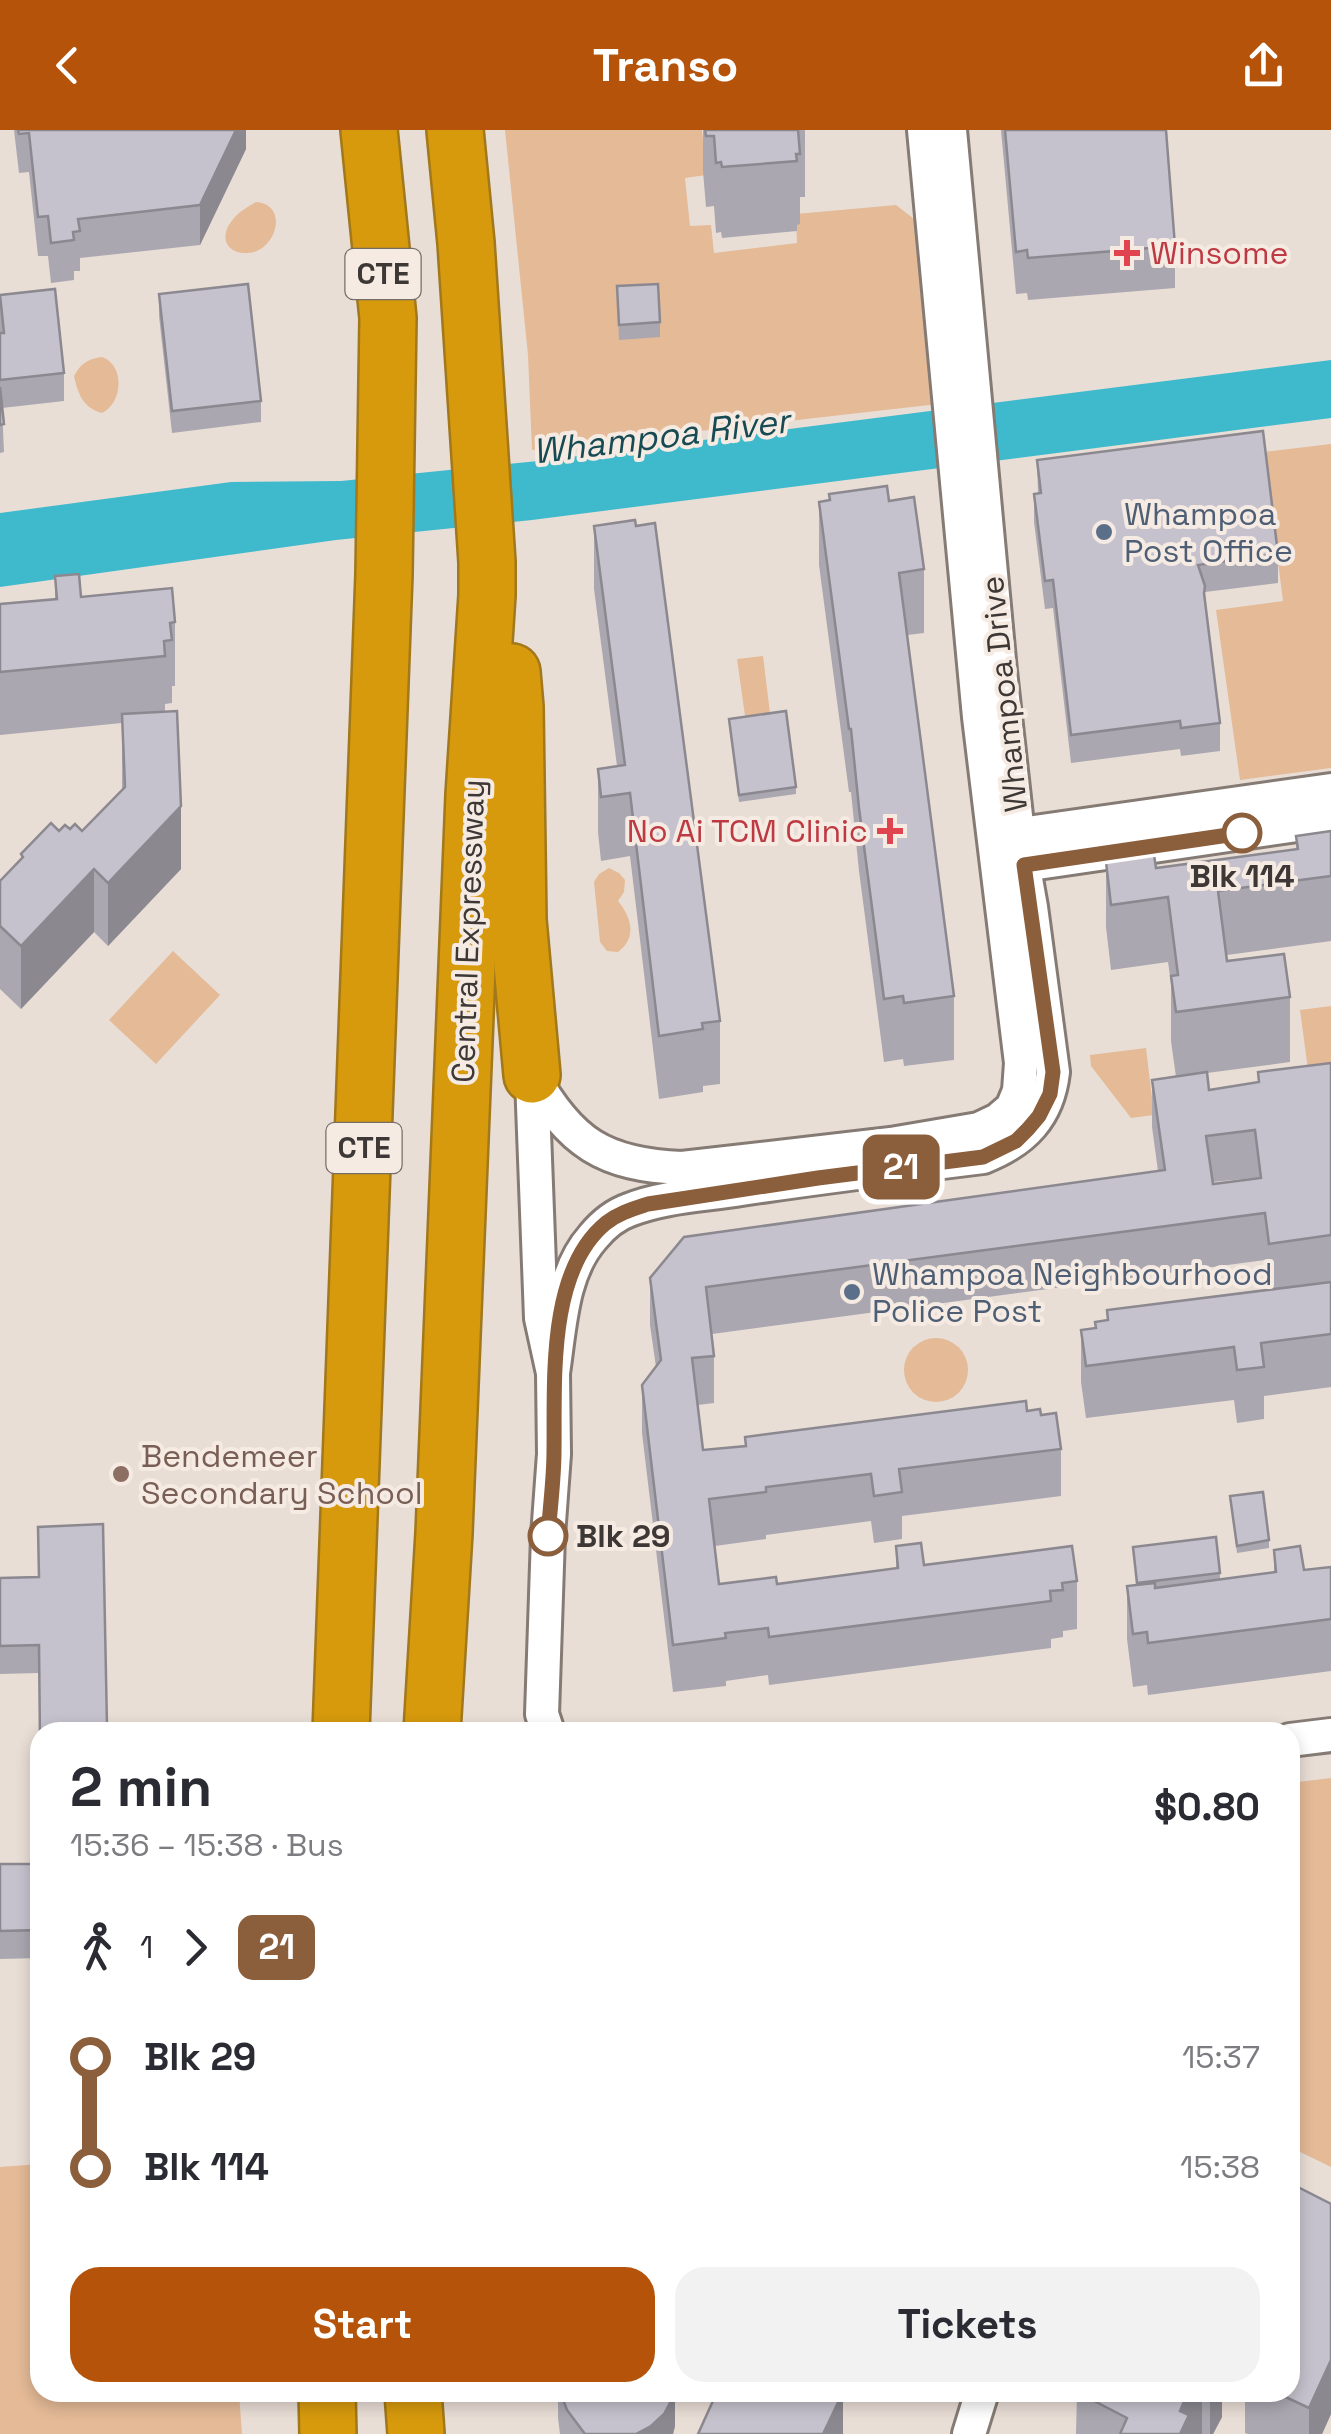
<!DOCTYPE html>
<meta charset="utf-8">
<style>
:root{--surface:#fff;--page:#f2f2f3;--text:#2b2b33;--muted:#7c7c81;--accent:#b45309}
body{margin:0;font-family:"Space Grotesk",sans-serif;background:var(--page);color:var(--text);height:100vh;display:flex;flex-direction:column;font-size:38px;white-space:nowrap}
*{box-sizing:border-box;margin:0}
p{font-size:32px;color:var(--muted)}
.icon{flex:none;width:55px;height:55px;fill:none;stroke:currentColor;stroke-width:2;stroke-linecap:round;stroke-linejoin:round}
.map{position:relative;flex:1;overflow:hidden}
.details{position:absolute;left:30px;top:1592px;width:1270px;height:680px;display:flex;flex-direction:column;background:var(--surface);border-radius:30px;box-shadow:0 5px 15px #0003}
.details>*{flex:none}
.badge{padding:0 20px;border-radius:15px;font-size:35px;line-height:65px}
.map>.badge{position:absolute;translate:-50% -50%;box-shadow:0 0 0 5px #fff}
.legs{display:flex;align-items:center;gap:15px;height:110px;padding:0 40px;font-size:32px}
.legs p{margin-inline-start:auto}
.headline{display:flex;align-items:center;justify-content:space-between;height:170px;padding:0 40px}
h1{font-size:55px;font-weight:600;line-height:75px}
.cta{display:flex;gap:20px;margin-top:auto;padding:20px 40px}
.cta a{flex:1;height:115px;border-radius:30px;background:var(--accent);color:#fff;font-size:40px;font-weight:600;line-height:115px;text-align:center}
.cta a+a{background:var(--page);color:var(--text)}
ul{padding:0 40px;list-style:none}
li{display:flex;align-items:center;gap:35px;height:110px;font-size:38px}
li i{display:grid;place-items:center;width:15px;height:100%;margin:0 12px;background:currentColor}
li i::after{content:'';width:25px;height:25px;margin:-12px;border:8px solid;border-radius:50%;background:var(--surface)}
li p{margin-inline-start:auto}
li:first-child i{background:linear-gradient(#0000 50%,currentColor 0)}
li:last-child i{background:linear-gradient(currentColor 50%,#0000 0)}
header{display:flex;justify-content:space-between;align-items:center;height:130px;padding:0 40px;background:var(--accent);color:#fff;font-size:45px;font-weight:600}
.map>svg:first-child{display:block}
.green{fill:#e4ba97}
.water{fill:#3fbacd}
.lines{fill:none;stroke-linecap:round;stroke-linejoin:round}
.street-casing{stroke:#857b74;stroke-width:38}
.highway-casing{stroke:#a1781b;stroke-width:60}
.street{stroke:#fff;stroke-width:32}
.highway{stroke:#d79a0d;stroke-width:55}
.wall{fill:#aaa7b0;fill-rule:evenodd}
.shaded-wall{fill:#8b8890}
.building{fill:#c6c2cd;stroke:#8b8890;stroke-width:2.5;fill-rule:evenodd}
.line-1-casing{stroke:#fff;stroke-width:22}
.line-1{stroke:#8b5e3c;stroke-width:15}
.health-dot{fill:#e0444e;stroke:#f6ebe3;stroke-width:4}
.service-dot{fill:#5c6f8a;stroke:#f6ebe3;stroke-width:4}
.stop-1-dot{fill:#fff;stroke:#8b5e3c;stroke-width:5}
.education-dot{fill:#8d6e63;stroke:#f6ebe3;stroke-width:4}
.labels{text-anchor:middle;stroke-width:8;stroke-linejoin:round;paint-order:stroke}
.shield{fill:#f6ebe3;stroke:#746e69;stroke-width:2.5}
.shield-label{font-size:30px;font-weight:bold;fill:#3d3835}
.health-label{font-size:32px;fill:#be3a42;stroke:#f6ebe3;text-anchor:start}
.service-label{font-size:32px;fill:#4e5e75;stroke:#f6ebe3;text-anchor:start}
.street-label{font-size:32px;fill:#3d3835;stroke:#f6ebe3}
.stop-label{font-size:32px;font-weight:bold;fill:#3d3835;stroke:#f6ebe3}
.education-label{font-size:32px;fill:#785e54;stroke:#f6ebe3;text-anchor:start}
.water-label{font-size:35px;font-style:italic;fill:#164b53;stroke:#f6ebe3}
</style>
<header><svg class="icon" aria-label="back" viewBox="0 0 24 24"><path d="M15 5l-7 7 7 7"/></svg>Transo<svg class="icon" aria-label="share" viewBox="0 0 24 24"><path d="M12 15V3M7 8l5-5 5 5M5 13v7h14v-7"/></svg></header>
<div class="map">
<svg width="1331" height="2304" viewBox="0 0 1331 2304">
<rect width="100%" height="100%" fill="#e9ded6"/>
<!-- green -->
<g class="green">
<polygon points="505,0 702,0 706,45 685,48 690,96 711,95 714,123 797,113 796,84 896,75 927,99 947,273 532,320 528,225"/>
<path d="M256,72C290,74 276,123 247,123C227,124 219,108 231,92C237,83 247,77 256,72Z"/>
<path d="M102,227C125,235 123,273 102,283C83,278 78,264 74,246C81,233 88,229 102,227Z"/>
<polygon points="1331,314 1331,638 1240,650 1216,480 1283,471 1264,322"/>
<polygon points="763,526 770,583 745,586 737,529"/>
<path d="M609,738L619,743L625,750L624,762L618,771C632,788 637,808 618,822L607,821L600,812L594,752L599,744Z"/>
<polygon points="173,821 220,865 156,934 109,890"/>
<polygon points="1331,876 1331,944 1309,947 1300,880"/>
<polygon points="1146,918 1154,985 1131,988 1091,936 1090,925"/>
<circle cx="936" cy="1240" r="32"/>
<polygon points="1331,1648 1331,2037 1290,2017 1290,1653"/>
<polygon points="40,2034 40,2262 239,2263 242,2304 0,2304 0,2037"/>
</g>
<!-- water -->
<polygon class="water" points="1331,230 1331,288 532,390 336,410 0,457 0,383 231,352 341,351 538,331"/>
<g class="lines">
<!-- street casing -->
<g class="street-casing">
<g id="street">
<polyline points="999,707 1331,660"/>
<polyline points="1002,738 1331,690"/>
<path d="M532,945C570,1013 604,1035 682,1038L891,1014L979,999L998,990L1012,978L1019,961L1021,933L979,587L924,0"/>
<polyline points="532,949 541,1188 553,1243 554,1324 548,1406 542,1584 548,1602"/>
<path d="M553,1243C560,1198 561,1143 593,1107C602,1096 615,1085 629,1080C664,1066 705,1065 741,1059C822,1047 902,1037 983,1027C1024,1011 1048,986 1053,942L1031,777L1018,704L1000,541L950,0"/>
<polyline points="1290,1610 1331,1605"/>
<polyline points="969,2304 982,2262"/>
</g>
</g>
<!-- highway casing -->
<g class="highway-casing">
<g id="highway">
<polyline points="512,542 515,577 518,790 532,945"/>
<polyline points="341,1602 384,444 388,188 369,0"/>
<polyline points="432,1602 444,1403 474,665 487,465 487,432 466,113 455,0"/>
<polyline points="327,2262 328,2304"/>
<polyline points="413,2262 416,2304"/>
</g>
</g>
<!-- street -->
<use href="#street" class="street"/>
<!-- highway -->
<use href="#highway" class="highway"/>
</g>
<!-- wall -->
<g class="wall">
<polygon points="14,0 246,0 246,19 200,115 80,128 80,141 74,141 74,150 51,153 48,126 38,126 29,42 19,43"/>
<polygon points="703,0 805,0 805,67 800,67 800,94 797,95 797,101 722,108 721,102 716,103 714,76 706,77 703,41"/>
<polygon points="1001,0 1166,0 1175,116 1175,158 1028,170 1027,163 1016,164"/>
<polygon points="617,156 660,192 660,207 619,210"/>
<polygon points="159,164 261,271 261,292 172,303 159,186"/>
<polygon points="0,165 64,243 64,271 2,278 4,322 0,323"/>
<polygon points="1037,330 1278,424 1278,453 1205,462 1205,478 1220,593 1220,621 1181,626 1180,619 1071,633 1053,478 1045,479 1034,392 1034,364 1038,363"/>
<polygon points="829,364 889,371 924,439 924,503 907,505 954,866 954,930 904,936 903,929 884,932 859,741 851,662 849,662 819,435 819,372 829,370"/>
<polygon points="594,396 636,396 669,507 720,891 720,954 703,956 703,962 659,969 630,726 601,731 598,702 598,639 617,636 594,459"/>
<polygon points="55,446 81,467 175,492 175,556 172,556 172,573 165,574 165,582 181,739 108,816 94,802 21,879 0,859 0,751 21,729 21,724 59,701 70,699 82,701 122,660 122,593 0,605 0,474 55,469"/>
<polygon points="729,589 796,657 796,664 739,672"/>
<path d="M1331,701V811L1227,825V831L1290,867V932L1207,943L1209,960L1258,952V942L1331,933V1257L1264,1266V1289L1237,1293L1234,1270L1086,1288L1081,1252V1200L1095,1198V1192L1107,1190V1180L1269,1160L1265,1130L712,1204L714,1226V1273L698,1275L703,1320L745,1316V1307L1027,1281L1041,1285L1061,1319V1366L902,1386V1409L874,1413L871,1391L766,1405V1409L715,1416L719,1454H777L896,1438V1416L924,1435L1077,1451V1499L1063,1501V1507L1051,1509V1518L769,1555L768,1545L726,1551V1556L673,1562L642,1303V1255L656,1237L650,1195V1148L1158,1041L1152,997V950L1176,947L1171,911V853L1168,832L1111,840L1106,797V732L1156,738L1296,719V706ZM1255,1048V1049L1213,1054L1212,1052Z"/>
<polygon points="1230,1366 1269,1410 1269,1418 1237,1423"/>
<polygon points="1133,1417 1220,1443 1220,1450 1274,1443 1274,1420 1304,1440 1331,1437 1331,1541 1148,1565 1147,1555 1133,1557 1127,1509 1127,1456 1137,1455"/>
<polygon points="0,1448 107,1596 110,1602 39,1543 0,1544"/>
<polygon points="0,1734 40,1734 40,1828 0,1829"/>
<polygon points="558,2262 675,2262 675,2296 673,2304 560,2304 558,2288"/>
<polygon points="1077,2262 1222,2262 1222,2287 1213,2304 1076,2304"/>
<polygon points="1245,2262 1290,2262 1331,2284 1322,2304 1248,2304 1245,2303"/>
</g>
<!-- shaded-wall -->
<g class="shaded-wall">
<polygon points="236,0 246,0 246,19 200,115 200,75"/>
<polygon points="181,676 181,739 108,816 108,753"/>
<polygon points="94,739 94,802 21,879 21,816"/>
<polygon points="1331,2230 1331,2284 1322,2304 1309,2304 1309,2278"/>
<polygon points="674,2262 675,2262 675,2296 673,2304 636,2304"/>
<polygon points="843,2262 843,2304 823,2304"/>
<polygon points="1188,2262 1202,2262 1202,2304 1180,2304 1180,2281"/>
<polygon points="1210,2262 1222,2262 1222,2287 1213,2304 1210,2304"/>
</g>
<!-- building -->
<g class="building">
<polygon points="18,0 236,0 200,75 78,89 80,101 73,102 74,110 51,113 48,86 38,87 29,3 19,4"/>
<polygon points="705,0 798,0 800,24 796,24 797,31 722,37 721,32 716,33 714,6 706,6"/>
<polygon points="1005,0 1166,0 1175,116 1028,128 1027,120 1016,122"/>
<polygon points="248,154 261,271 172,281 159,164"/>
<polygon points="658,154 660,192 619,195 617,156"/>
<polygon points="55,159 64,243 0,250 0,203 4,203 0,165"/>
<polygon points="0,257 4,294 0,295"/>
<polygon points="1263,301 1278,424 1198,435 1205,456 1204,463 1220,593 1181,598 1180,591 1071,605 1053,450 1045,451 1034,364 1041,363 1037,330"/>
<polygon points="887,356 889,371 914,367 924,439 899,443 954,866 904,873 903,866 884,869 859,678 851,599 849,599 819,372 830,370 829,364"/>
<polygon points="635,390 636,396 655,393 720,891 702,893 703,899 659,906 630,663 601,667 598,639 625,635 594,396"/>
<polygon points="79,444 81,467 172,458 175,492 170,493 172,510 164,511 165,526 0,542 0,474 57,469 55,446"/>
<polygon points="177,581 181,676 108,753 94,739 21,816 0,796 0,751 23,727 21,724 51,693 59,701 65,695 70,699 75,694 82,701 125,657 122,584"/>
<polygon points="786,581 796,657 739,665 729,589"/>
<polygon points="1331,701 1331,746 1218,761 1227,831 1284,824 1290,867 1176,882 1171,846 1178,845 1168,767 1111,775 1106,732 1154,725 1156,738 1298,719 1296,706"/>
<path d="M1331,933V1105L1269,1114L1265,1083L706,1157L714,1226L692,1228L703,1320L746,1316L745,1307L1026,1271L1027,1281L1040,1279L1041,1285L1056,1283L1061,1319L899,1339L902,1362L874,1366L871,1344L766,1357V1362L709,1369L719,1454L776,1447L777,1454L898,1438L896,1416L921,1413L924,1435L1072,1416L1077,1451L1062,1453L1063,1460L1050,1461L1051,1471L769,1507L768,1498L725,1503L726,1508L673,1515L642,1255L661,1230L650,1148L684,1107L1165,1040L1152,950L1207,942L1209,960L1259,952L1258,942ZM1255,1000L1261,1048L1213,1054L1206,1006Z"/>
<polygon points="1331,1152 1331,1204 1261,1213 1264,1237 1237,1240 1234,1217 1086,1236 1081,1200 1096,1198 1095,1192 1108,1190 1107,1180"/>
<polygon points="1263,1362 1269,1410 1237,1416 1230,1366"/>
<polygon points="103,1394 107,1596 110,1596 110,1602 40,1602 40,1611 39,1515 0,1516 0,1448 39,1447 38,1397"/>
<polygon points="1216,1407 1220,1443 1137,1453 1133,1417"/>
<polygon points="1300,1416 1304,1440 1331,1437 1331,1489 1148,1513 1147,1502 1133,1504 1127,1456 1155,1453 1155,1458 1276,1442 1274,1420"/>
<polygon points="0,1734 40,1734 40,1800 0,1801"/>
<polygon points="1290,2053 1331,2074 1331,2230 1309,2278 1275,2262 1290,2262"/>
<polygon points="560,2262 674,2262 671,2271 664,2284 651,2296 636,2304 585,2304 567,2280"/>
<polygon points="717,2262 843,2262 823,2304 698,2304"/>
<polygon points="1077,2262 1188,2262 1180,2281 1189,2285 1180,2304 1120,2304 1127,2288"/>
</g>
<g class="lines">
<!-- line-1 casing -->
<g class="line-1-casing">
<path id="line-1" d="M548,1406C550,1378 554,1349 554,1321C555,1252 547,1141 606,1093C619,1083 633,1079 648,1074L818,1048L983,1027L1016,1011L1028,999L1039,986L1050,964L1053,942L1024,735L1242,703"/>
</g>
<!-- line-1 -->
<use href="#line-1" class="line-1"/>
</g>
<!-- markers -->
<g class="health-dot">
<path d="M1122 108h10v10h10v10h-10v10h-10v-10h-10v-10h10z"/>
<path d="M885 686h10v10h10v10h-10v10h-10v-10h-10v-10h10z"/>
</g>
<g class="service-dot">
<circle cx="1104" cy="402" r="10"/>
<circle cx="852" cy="1162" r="10"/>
</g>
<g class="stop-1-dot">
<circle cx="1242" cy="703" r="18"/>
<circle cx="548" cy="1406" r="18"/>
</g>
<circle class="education-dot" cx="121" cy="1344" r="10"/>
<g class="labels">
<!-- shield labels -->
<g class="shield">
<rect x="345.5" y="119" width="75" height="50" rx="8"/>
<rect x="326.5" y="993" width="75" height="50" rx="8"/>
</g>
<g class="shield-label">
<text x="383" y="154">CTE</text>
<text x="364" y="1028">CTE</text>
</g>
<!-- health labels -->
<g class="health-label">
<text x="1150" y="134">Winsome</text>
<text x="868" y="712" text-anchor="end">No Ai TCM Clinic</text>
</g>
<!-- service labels -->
<g class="service-label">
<text x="1124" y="395">Whampoa<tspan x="1124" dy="37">Post Office</tspan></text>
<text x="872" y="1155">Whampoa Neighbourhood<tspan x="872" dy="37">Police Post</tspan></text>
</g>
<!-- street labels -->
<g class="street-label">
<text transform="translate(1004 564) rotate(-96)" y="11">Whampoa Drive</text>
<text transform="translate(468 801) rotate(-88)" y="11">Central Expressway</text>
</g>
<!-- stop labels -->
<g class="stop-label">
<text x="1242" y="757">Blk 114</text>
<text x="576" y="1417" text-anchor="start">Blk 29</text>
</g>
<!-- education labels -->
<g class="education-label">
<text x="141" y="1337">Bendemeer<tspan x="141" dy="37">Secondary School</tspan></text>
</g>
<!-- water labels -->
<g class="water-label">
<text transform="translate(661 306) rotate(-7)" y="12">Whampoa River</text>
</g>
</g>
</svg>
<b class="badge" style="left:901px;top:1037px;background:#8b5e3c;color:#fff">21</b>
<section class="details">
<div class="headline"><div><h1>2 min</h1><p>15:36 – 15:38 · Bus</p></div><b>$0.80</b></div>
<div class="legs"><svg class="icon" aria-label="walk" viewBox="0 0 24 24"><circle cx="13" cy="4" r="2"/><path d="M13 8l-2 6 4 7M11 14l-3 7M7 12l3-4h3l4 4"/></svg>1<svg class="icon" aria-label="forward" viewBox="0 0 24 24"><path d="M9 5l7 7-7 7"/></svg><b class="badge" style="background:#8b5e3c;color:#fff">21</b></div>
<ul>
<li><i style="color:#8b5e3c"></i><b>Blk 29</b><p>15:37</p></li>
<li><i style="color:#8b5e3c"></i><b>Blk 114</b><p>15:38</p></li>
</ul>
<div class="cta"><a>Start</a><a>Tickets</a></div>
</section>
</div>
